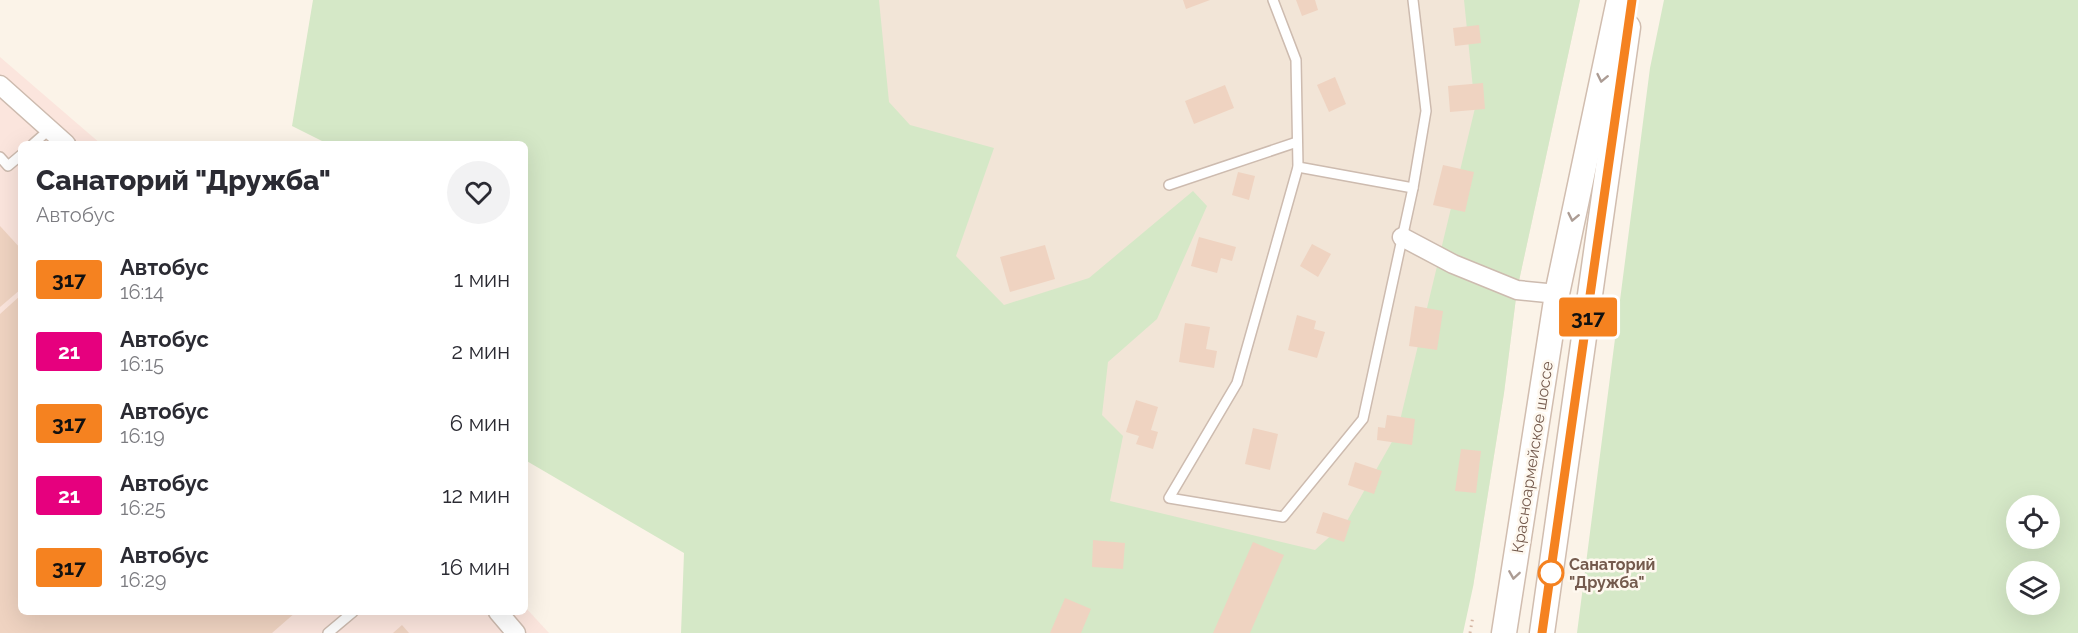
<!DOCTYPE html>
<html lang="ru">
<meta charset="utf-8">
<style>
:root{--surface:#fff;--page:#f2f2f3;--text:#2b2b33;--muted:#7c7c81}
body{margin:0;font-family:Raleway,sans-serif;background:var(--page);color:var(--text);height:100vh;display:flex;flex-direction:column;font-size:22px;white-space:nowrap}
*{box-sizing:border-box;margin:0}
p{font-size:20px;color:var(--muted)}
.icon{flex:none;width:33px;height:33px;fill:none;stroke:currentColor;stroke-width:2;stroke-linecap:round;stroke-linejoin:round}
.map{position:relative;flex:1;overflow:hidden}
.details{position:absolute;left:18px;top:141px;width:510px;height:474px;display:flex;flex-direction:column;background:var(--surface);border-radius:9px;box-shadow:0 6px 24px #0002}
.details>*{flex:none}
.badge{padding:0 12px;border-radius:4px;font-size:21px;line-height:39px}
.controls{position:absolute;left:2006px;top:495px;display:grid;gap:12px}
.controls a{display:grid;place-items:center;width:54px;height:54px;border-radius:50%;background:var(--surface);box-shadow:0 6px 24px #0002;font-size:30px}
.map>.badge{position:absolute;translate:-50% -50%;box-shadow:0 0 0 3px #fff}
.round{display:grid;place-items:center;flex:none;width:63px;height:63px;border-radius:32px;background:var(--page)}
.headline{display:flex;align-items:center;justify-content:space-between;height:102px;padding:0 18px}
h1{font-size:28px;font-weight:800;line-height:45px}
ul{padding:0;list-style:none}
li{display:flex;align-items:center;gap:18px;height:72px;padding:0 18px}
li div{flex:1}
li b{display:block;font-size:22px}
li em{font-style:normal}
li .badge{min-width:66px;font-weight:700;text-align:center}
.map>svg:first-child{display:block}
.residential{fill:#f2e5d7}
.commercial{fill:#fbe5dd}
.green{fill:#d5e8c7;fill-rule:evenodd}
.building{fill:#efd3c1}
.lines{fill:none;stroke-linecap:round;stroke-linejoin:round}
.lane-casing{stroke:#cdbbaf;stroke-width:12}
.street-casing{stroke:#cdbbaf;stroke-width:21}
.secondary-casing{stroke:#d1bdaf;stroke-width:27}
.path{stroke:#d4b6a4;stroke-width:3;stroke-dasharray:1.5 4.5;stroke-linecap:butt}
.lane{stroke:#fff;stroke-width:9}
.street{stroke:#fff;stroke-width:18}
.secondary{stroke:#fff;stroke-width:24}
.oneway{stroke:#ac9c94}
.line-casing{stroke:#fff;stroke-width:14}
.line{stroke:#f58220;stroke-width:9}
.stop-dot{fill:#fff;stroke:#f58220;stroke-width:3}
.labels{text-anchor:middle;stroke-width:5;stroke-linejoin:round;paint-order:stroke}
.street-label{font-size:16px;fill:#745a4d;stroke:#fef8ef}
.stop-label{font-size:16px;font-weight:bold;fill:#745a4d;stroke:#fef8ef;text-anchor:start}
</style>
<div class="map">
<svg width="2078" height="633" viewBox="0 0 2078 633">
<rect width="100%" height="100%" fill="#fbf3e8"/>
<!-- residential -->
<polygon class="residential" points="715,0 1580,0 1517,290 1504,393 1473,587 699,426"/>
<!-- commercial -->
<polygon class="commercial" points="0,57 101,144 21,144 21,612 525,612 525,607 549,633 0,633"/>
<!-- green -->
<g class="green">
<polygon points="313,0 879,0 889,102 910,125 994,148 956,256 1004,305 1089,278 1193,191 1207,206 1157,319 1108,362 1102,415 1123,436 1110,501 1315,550 1347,521 1397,433 1475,108 1464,0 1580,0 1517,290 1504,393 1473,587 1463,633 681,633 684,553 525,460 525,144 328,144 292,126"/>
<path d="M1664,0H2078V633H1577L1650,68ZM2016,506H2049V538H2016ZM2016,572H2049V604H2016Z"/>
</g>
<!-- building -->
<g class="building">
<polygon points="1183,0 1210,0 1186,9"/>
<polygon points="1296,0 1315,0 1318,10 1302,16"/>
<polygon points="1479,25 1481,43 1455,46 1453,28"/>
<polygon points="1335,77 1346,104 1329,112 1317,85"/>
<polygon points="1483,83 1485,109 1450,112 1448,86"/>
<polygon points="1225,85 1234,108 1194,124 1185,101"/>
<polygon points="1443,165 1474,172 1465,212 1433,205"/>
<polygon points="1238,172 1255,176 1249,200 1232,195"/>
<polygon points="0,226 21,249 21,289 0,307"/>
<polygon points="1199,237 1236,247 1232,261 1221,258 1217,273 1191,266"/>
<polygon points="1312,244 1331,254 1318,277 1300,266"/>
<polygon points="1045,245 1055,279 1010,292 1000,257"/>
<polygon points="21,295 21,612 296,612 272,633 0,633 0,314"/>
<polygon points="1415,306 1443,311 1437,350 1409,346"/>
<polygon points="1297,315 1316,321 1314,329 1325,332 1317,358 1288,350"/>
<polygon points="1185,323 1210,327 1206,349 1217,351 1214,368 1179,362"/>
<polygon points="1136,400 1158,407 1151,430 1158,432 1153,449 1136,444 1139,436 1126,432"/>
<polygon points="1387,415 1415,419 1412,445 1377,440 1378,427 1385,428"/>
<polygon points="1253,428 1278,434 1270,470 1245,464"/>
<polygon points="1461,449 1481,451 1476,493 1455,491"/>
<polygon points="1355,462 1382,471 1374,494 1348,485"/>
<polygon points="1323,512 1351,521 1344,542 1316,533"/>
<polygon points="1093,540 1125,543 1123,569 1092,567"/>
<polygon points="1253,542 1284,555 1250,633 1213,633"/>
<polygon points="1065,598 1091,609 1081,633 1050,633"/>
<polygon points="402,625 409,633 393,633"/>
</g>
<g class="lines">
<!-- lane casing -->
<g class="lane-casing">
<g id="lane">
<polyline points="1273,0 1296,60 1298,167 1237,383 1169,498 1283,517 1363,419 1413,188 1426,111 1413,0"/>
<polyline points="33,144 50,129"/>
<polyline points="0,157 8,166 21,155"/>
<polyline points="1298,167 1413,188"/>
<polyline points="1169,185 1297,142"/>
<polyline points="328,633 353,612"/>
</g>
</g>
<!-- street casing -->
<g class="street-casing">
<g id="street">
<polyline points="0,85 66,144"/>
<polyline points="1402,237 1453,264 1517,290 1557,294"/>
<polyline points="498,612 516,633"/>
</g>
</g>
<!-- secondary casing -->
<g class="secondary-casing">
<g id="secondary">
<polyline points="1504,633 1557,294 1619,0"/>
<polyline points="1542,633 1628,27"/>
</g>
</g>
<!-- path -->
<polyline class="path" points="1470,633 1473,616"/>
<!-- lane -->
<use href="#lane" class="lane"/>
<!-- street -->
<use href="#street" class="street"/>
<!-- secondary -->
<use href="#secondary" class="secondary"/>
</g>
<!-- one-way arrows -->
<defs><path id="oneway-chevron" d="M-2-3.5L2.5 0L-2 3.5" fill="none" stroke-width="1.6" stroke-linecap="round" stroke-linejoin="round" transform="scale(1.5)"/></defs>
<g class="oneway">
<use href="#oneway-chevron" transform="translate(1602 78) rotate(102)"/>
<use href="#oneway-chevron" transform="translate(1573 217) rotate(102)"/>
<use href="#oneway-chevron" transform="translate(1514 575) rotate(99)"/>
</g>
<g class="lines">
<!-- line casing -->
<g class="line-casing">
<polyline id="line" points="1542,633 1632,0"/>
</g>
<!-- line -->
<use href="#line" class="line"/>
</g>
<!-- markers -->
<circle class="stop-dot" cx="1551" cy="573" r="12"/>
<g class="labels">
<!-- street labels -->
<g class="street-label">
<text transform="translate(1532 457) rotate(-81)" y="6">Красноармейское шоссе</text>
</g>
<!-- stop labels -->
<g class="stop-label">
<text x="1569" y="570">Санаторий<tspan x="1569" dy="18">"Дружба"</tspan></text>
</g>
</g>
</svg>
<div class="controls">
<a><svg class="icon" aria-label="locate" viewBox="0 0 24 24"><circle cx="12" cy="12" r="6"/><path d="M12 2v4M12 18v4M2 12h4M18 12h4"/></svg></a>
<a><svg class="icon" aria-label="layers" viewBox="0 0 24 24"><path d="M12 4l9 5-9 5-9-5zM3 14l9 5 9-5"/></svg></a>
</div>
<b class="badge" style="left:1588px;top:317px;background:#f58220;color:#111">317</b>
<section class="details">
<div class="headline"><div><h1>Санаторий &quot;Дружба&quot;</h1><p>Автобус</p></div><a class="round"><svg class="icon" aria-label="heart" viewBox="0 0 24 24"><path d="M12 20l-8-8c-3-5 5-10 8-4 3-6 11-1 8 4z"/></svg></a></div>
<ul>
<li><span class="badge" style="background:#f58220;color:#111">317</span><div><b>Автобус</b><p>16:14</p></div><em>1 мин</em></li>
<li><span class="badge" style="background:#e6007e;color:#fff">21</span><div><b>Автобус</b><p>16:15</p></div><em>2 мин</em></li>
<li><span class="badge" style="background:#f58220;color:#111">317</span><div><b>Автобус</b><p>16:19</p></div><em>6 мин</em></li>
<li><span class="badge" style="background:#e6007e;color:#fff">21</span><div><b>Автобус</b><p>16:25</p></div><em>12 мин</em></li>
<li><span class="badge" style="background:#f58220;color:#111">317</span><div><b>Автобус</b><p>16:29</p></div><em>16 мин</em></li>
</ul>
</section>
</div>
